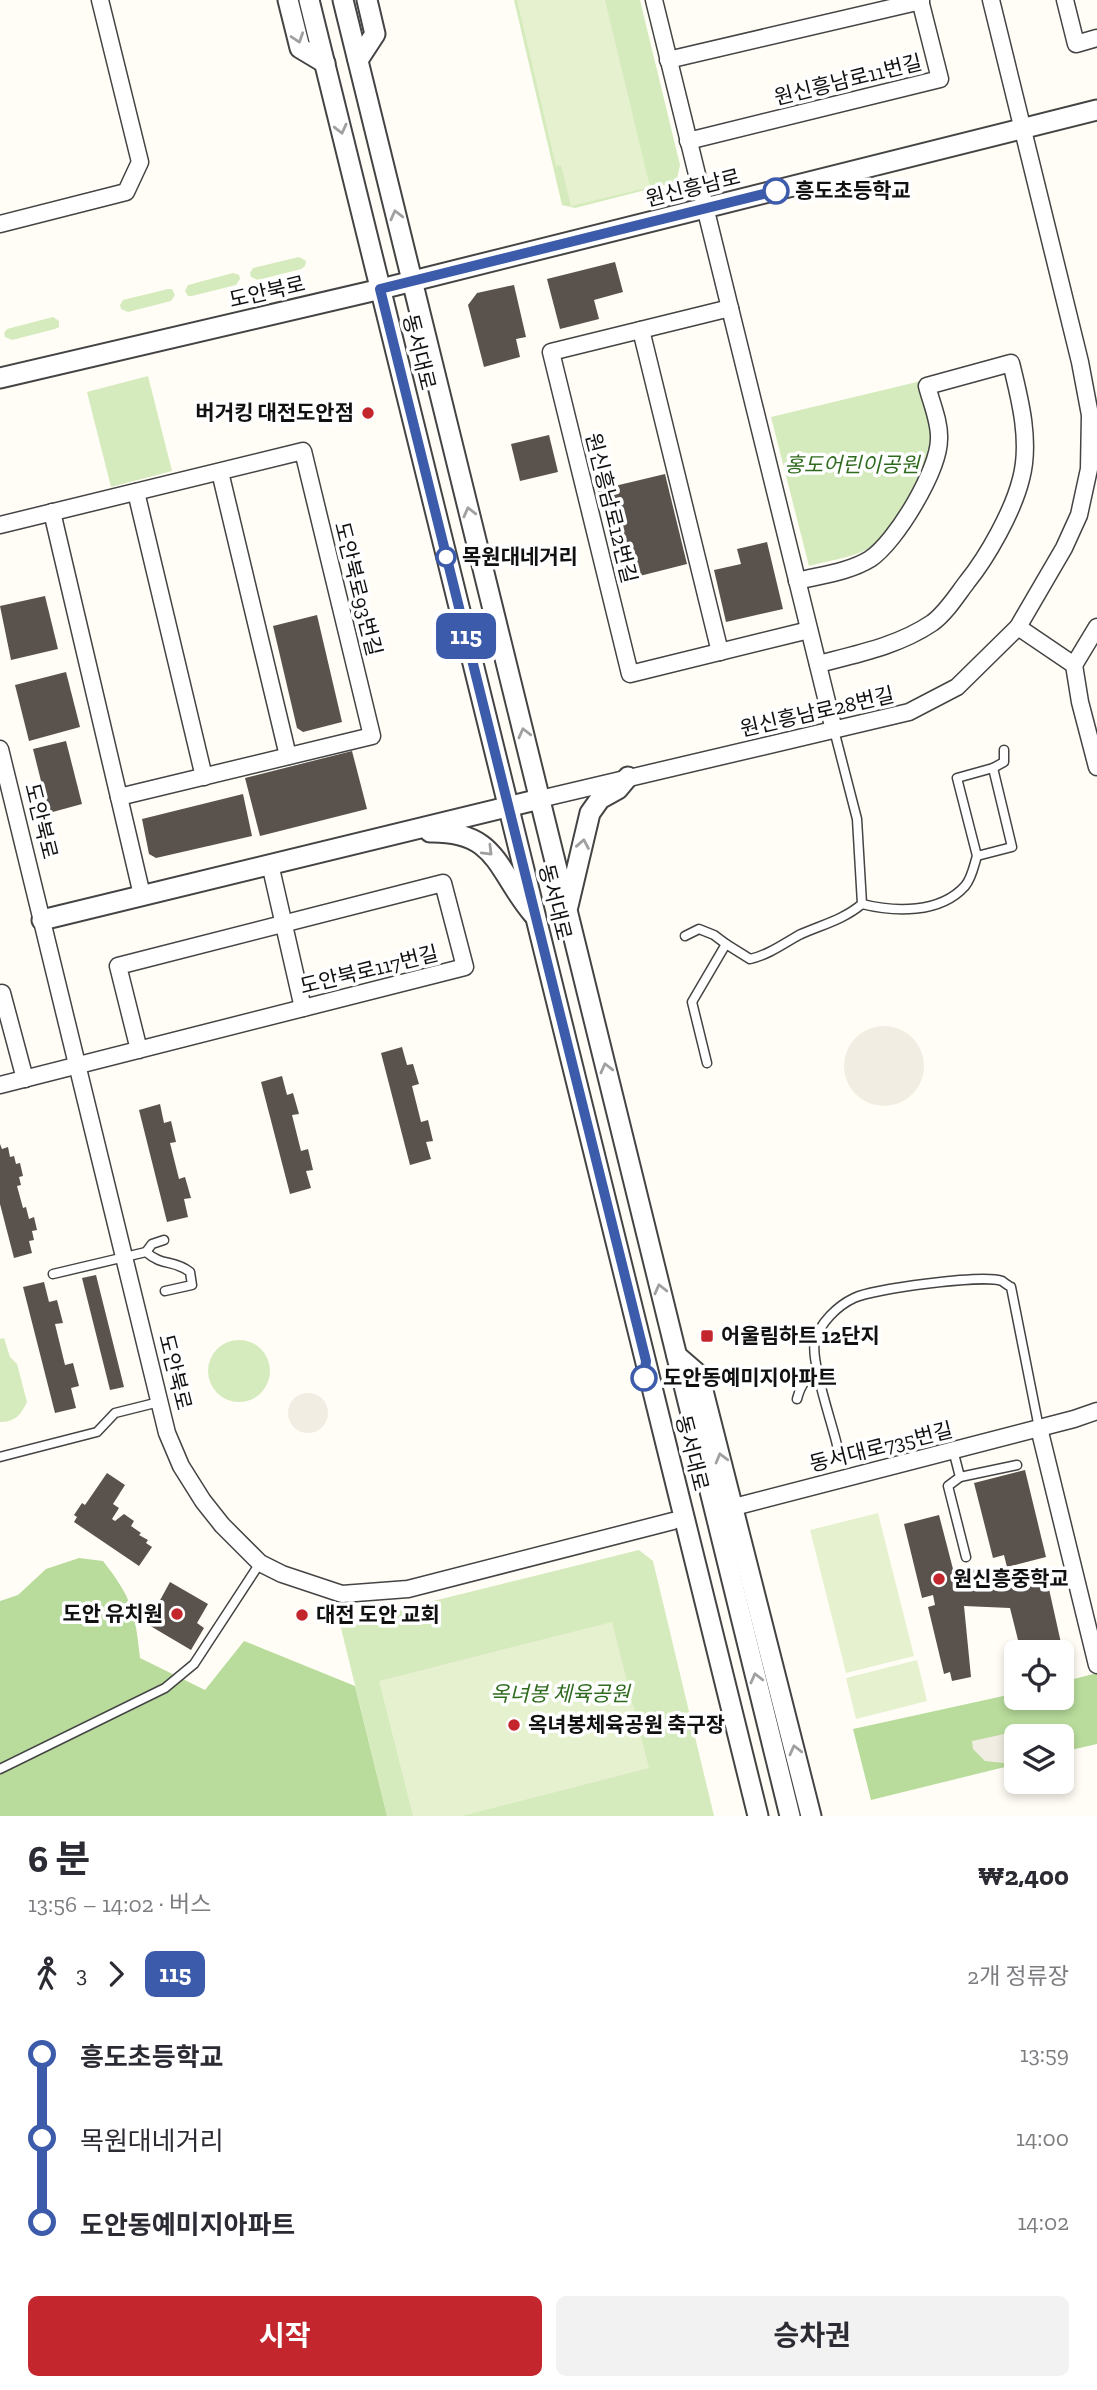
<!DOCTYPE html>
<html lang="ko">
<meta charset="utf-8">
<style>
:root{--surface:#fff;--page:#f2f2f3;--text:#2b2b33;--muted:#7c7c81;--accent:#c4262e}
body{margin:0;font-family:"Zilla Slab","Noto Sans KR",serif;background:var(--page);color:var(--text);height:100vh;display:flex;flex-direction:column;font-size:26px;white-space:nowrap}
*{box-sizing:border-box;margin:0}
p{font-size:23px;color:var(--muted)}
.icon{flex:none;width:38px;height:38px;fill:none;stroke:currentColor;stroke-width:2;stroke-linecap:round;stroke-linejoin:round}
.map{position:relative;height:1816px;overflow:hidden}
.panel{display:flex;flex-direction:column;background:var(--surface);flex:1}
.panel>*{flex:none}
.badge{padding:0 14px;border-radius:10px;font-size:24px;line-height:46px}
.buttons{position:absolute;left:1004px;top:1640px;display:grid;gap:14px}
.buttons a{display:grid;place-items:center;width:70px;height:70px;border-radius:10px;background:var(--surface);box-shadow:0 4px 10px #0003;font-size:35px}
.map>.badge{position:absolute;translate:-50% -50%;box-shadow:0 0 0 4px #fff}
.legs{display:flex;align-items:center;gap:10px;height:77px;padding:0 28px;font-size:23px}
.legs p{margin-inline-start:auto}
.overview{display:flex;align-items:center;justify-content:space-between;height:119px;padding:0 28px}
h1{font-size:38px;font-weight:700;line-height:52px}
.button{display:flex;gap:14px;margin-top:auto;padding:14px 28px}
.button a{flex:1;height:80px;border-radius:10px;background:var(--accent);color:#fff;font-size:28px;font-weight:700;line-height:80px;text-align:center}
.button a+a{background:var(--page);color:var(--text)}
ul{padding:0 28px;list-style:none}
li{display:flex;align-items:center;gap:24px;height:84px;font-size:26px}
li i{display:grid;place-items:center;width:10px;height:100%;margin:0 9px;background:currentColor}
li i::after{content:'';width:18px;height:18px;margin:-9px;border:5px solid;border-radius:50%;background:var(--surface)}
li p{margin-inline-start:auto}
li:first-child i{background:linear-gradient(#0000 50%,currentColor 0)}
li:last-child i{background:linear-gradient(currentColor 50%,#0000 0)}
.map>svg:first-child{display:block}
.green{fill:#d5ebbd}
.forest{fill:#b9dc9c}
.pitch{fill:#e6f2cf}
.plaza{fill:#f1ede2}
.building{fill:#5a524d}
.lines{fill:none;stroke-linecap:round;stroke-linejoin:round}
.service-casing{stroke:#444;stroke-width:11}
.minor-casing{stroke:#444;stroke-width:19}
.tertiary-casing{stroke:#444;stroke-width:23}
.service{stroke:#fff;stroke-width:8}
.minor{stroke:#fff;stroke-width:16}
.tertiary{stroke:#fff;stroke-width:19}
.oneway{stroke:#a0a0a0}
.line-1-casing{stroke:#fff;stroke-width:16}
.line-1{stroke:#3d5bab;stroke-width:10}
.stop-1-dot{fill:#fff;stroke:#3d5bab;stroke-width:3.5}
.poi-dot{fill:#c4262e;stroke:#fff;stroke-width:2.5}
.labels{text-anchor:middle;stroke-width:7;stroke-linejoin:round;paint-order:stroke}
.street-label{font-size:21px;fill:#111;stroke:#fff}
.stop-label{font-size:21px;font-weight:bold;fill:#111;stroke:#fff;text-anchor:start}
.poi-label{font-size:21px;font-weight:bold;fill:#111;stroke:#fff;text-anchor:start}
.park-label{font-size:21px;font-style:italic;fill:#2f6b1f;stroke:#fff}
</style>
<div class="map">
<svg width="1097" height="1816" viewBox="0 0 1097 1816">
<rect width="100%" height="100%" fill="#fffdf5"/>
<!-- green -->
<g class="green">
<polygon points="514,0 640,0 680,165 677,179 673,183 575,208 562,205"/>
<polygon points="299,257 306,261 305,266 301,269 258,280 251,277 250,273 253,268"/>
<polygon points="233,273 239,275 240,279 236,285 192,296 188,296 185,291 188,285"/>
<polygon points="168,289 172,289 175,295 171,301 128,312 121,309 120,305 123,300"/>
<polygon points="53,317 59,321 59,327 55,329 12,340 5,337 4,333 7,329"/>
<polygon points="148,376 172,471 111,487 87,392"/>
<path d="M921,381C936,445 938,454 901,511C891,526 883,542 866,550C849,558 827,561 809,566L771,417Z"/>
<path d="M4,1338L10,1357L17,1364L27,1402C21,1415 15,1422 0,1422V1339Z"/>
<circle cx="239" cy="1371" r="31"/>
<polygon points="639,1550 653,1561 714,1816 387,1816 340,1624"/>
</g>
<!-- forest -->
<g class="forest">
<path d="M79,1558L103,1561C132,1598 135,1611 140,1658L205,1690L244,1641L355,1686L387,1816H0V1601L18,1595L46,1569Z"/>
<polygon points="1097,1673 1097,1744 1062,1752 1062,1736 1017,1736 1017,1764 871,1800 853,1729 1017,1693 1017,1698 1062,1698 1062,1682"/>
</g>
<!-- pitch -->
<g class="pitch">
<polygon points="517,0 605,0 650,187 571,206 561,165 556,166"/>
<polygon points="878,1513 914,1656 846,1673 810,1530"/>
<polygon points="612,1622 649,1768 462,1816 413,1816 379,1681"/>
<polygon points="917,1660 927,1701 856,1719 846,1678"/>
</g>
<!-- plaza -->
<g class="plaza">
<circle cx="884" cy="1066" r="40"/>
<circle cx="308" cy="1413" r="20"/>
<polygon points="1018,1731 1017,1752 1004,1763 985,1761 973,1749 972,1741"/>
</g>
<!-- building -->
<g class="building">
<polygon points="615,262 623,292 594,300 599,319 560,329 547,279"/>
<polygon points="514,285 526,337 516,339 520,357 484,367 468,305 477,293"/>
<polygon points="549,435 558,472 520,481 511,444"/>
<polygon points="665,474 687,564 620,581 598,490"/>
<polygon points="767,542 783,609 726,622 714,570 741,564 737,549"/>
<polygon points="45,596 58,649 11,660 0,606"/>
<polygon points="317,615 342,722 303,732 297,728 273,626"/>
<polygon points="66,672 80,727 29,741 15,685"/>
<polygon points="66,741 82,804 49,813 33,749"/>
<polygon points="352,751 367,809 260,836 245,778"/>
<polygon points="243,794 252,836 156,858 149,854 142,819"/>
<polygon points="402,1047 407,1065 413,1064 419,1084 412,1086 421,1122 428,1120 433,1141 426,1142 431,1159 410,1165 381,1053"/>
<polygon points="282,1076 287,1095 293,1093 299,1114 292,1115 301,1151 308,1149 313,1170 306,1171 311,1188 290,1194 261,1082"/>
<polygon points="160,1104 164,1123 171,1121 176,1142 170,1143 179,1179 185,1177 191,1198 184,1199 188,1217 167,1222 139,1110"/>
<polygon points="0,1144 2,1149 8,1147 10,1157 14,1156 16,1164 20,1163 23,1176 19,1177 21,1185 17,1186 23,1208 26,1207 29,1219 34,1217 37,1230 32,1231 34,1240 29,1241 32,1253 14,1258 0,1204"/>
<polygon points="96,1275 124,1387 110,1390 82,1278"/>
<polygon points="44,1282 49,1302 57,1300 63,1323 55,1324 65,1365 73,1363 79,1386 71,1388 76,1408 55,1413 23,1287"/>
<polygon points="1025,1470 1046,1557 1007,1567 1004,1555 993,1558 974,1483"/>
<polygon points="107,1473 125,1485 113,1504 119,1508 112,1519 115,1521 124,1514 134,1521 131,1526 141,1533 139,1535 148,1540 146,1543 152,1547 139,1566 74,1522 77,1517 74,1515 82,1503 85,1505"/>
<polygon points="939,1515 953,1569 1045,1571 1063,1652 1021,1652 1010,1608 964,1606 971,1677 952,1681 950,1672 944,1674 928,1607 935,1605 933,1595 922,1598 904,1524"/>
<polygon points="170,1582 208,1604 197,1623 204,1628 191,1650 147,1624"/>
</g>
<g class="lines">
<!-- service casing -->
<g class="service-casing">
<g id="service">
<polyline points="993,768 1004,762 1004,750"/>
<path d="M862,904C894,912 940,914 965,886C972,878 974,865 977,856L1012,847L993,768L957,778L977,856"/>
<polyline points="685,936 699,929 714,935 726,944"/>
<path d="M707,1063L692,1002L726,944L750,959C768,955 783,944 799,935C821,925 843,920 862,904L857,819L834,730"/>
<polyline points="146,1252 152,1244 164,1240"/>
<path d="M53,1274L146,1252C163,1267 173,1259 190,1272L192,1285L165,1291"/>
<path d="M797,1399C801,1384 806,1378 818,1371"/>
<path d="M837,1445C832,1423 810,1360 815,1341C820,1323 837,1306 854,1298C873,1289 983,1274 1002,1281C1002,1281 1010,1287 1011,1287L1039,1428"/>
<polyline points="953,1450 960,1477 948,1486 966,1557"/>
<polyline points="0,1457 97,1432 115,1413 159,1402"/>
<polyline points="960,1477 1017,1465"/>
<polyline points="0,1769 165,1688 194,1664 260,1563"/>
</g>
</g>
<!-- minor casing -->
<g class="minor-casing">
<g id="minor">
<polyline points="654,0 834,730"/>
<polyline points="1065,0 1076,44 1097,38"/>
<polyline points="668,60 921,1"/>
<polyline points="688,141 940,79 920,0"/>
<polyline points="0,224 126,192 140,162 100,0"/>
<polyline points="730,308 551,352 630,674 809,630"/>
<polyline points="641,330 720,652"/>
<polyline points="220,472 288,756"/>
<polyline points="136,492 204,777"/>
<polyline points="52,512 142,895"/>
<polyline points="0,525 303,451 372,736 119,797"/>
<path d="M797,581C821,575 849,572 870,559C896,542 939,470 939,439C940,422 931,402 927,386L1011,363C1020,399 1031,442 1021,479C1013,511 988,556 967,582C957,595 946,613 932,623C898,646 857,654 818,664"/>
<polyline points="1018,627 1074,665 1080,702 1097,767"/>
<polyline points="1074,665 1097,627"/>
<polyline points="0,749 167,1433 181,1466 203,1501 222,1525 260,1563 282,1574 342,1594 408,1589 673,1521"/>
<polyline points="540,799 909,712 957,687 1018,627 1064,548 1079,515 1089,469 1090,415 1080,362 991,0"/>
<polyline points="270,864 303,1008"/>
<polyline points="0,994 2,993 25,1079"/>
<polyline points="0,1085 465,967 443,883 118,966 139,1050"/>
<polyline points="1039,1428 1097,1665"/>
<polyline points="734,1507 1074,1419 1097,1411"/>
</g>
</g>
<!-- tertiary casing -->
<g class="tertiary-casing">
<g id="tertiary">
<polyline points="288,0 300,48 325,63"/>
<polyline points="309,0 758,1816"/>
<polyline points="343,0 790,1816"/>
<polyline points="358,60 375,34 367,0"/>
<polyline points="0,378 381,289 1097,110"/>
<path d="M430,832C498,831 496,870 533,914"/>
<polyline points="568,906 590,813 600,799 618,789 628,777"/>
<polyline points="42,920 540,799"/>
<polyline points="677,1356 699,1375 811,1816"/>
</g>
</g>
<!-- service -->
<use href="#service" class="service"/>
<!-- minor -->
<use href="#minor" class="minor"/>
<!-- tertiary -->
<use href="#tertiary" class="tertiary"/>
</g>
<!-- one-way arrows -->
<defs><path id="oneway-chevron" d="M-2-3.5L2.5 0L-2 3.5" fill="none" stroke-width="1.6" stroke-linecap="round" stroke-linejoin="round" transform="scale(1.75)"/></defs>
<g class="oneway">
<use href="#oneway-chevron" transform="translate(298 38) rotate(72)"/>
<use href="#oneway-chevron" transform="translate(341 129) rotate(76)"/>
<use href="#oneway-chevron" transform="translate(396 215) rotate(-104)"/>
<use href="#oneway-chevron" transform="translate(469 512) rotate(-104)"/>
<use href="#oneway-chevron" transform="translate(524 733) rotate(-104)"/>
<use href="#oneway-chevron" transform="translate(583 844) rotate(-80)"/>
<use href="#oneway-chevron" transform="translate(488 851) rotate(45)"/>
<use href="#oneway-chevron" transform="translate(606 1068) rotate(-104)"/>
<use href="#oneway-chevron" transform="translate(660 1289) rotate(-104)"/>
<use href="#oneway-chevron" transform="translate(721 1458) rotate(-105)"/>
<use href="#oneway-chevron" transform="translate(756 1678) rotate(-104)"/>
<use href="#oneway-chevron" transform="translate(795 1750) rotate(-104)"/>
</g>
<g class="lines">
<!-- line-1 casing -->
<g class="line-1-casing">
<polyline id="line-1" points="644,1378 646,1361 380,289 776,191"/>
</g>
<!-- line-1 -->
<use href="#line-1" class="line-1"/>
</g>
<!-- markers -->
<g class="stop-1-dot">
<circle cx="776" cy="191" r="12"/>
<circle cx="446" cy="557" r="9"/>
<circle cx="644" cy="1378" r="12"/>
</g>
<g class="poi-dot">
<circle cx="368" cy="413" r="7"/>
<rect x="700" y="1329" width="14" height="14" rx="3.5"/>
<circle cx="939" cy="1579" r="7"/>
<circle cx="177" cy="1614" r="7"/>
<circle cx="302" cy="1615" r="7"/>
<circle cx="514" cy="1725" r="7"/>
</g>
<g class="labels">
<!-- street labels -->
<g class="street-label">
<text transform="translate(848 80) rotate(-14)" y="7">원신흥남로11번길</text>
<text transform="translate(693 188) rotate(-14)" y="7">원신흥남로</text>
<text transform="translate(267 292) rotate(-13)" y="7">도안북로</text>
<text transform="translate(419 352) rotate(76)" y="7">동서대로</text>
<text transform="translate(611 508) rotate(76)" y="7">원신흥남로12번길</text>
<text transform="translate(358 589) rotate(76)" y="7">도안북로93번길</text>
<text transform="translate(817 712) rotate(-13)" y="7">원신흥남로28번길</text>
<text transform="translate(41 821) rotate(76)" y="7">도안북로</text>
<text transform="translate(555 902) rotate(76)" y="7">동서대로</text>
<text transform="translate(369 970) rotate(-14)" y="7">도안북로117번길</text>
<text transform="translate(175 1372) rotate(76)" y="7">도안북로</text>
<text transform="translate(881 1447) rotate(-14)" y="7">동서대로735번길</text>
<text transform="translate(692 1453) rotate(76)" y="7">동서대로</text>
</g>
<!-- stop labels -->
<g class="stop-label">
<text x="795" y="198">흥도초등학교</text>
<text x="462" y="564">목원대네거리</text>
<text x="663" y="1385">도안동예미지아파트</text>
</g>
<!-- poi labels -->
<g class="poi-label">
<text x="354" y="420" text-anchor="end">버거킹 대전도안점</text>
<text x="721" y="1343">어울림하트 12단지</text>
<text x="953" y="1586">원신흥중학교</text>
<text x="163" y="1621" text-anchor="end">도안 유치원</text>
<text x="316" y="1622">대전 도안 교회</text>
<text x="528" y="1732">옥녀봉체육공원 축구장</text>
</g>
<!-- park labels -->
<g class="park-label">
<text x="852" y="472">홍도어린이공원</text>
<text x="560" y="1701">옥녀봉 체육공원</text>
</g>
</g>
</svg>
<div class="buttons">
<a><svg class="icon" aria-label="locate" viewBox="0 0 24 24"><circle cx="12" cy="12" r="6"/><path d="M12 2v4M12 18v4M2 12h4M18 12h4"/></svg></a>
<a><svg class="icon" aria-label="layers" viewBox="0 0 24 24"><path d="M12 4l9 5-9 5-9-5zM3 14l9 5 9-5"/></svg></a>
</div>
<b class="badge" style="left:466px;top:636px;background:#3d5bab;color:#fff">115</b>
</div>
<section class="panel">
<div class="overview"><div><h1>6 분</h1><p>13:56 – 14:02 · 버스</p></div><b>₩2,400</b></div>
<div class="legs"><svg class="icon" aria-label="walk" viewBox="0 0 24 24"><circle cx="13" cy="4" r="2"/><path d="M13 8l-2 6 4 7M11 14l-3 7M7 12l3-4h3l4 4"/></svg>3<svg class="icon" aria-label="forward" viewBox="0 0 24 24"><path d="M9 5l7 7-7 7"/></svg><b class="badge" style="background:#3d5bab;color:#fff">115</b><p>2개 정류장</p></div>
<ul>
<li><i style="color:#3d5bab"></i><b>흥도초등학교</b><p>13:59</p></li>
<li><i style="color:#3d5bab"></i><span>목원대네거리</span><p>14:00</p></li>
<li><i style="color:#3d5bab"></i><b>도안동예미지아파트</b><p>14:02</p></li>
</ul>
<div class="button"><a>시작</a><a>승차권</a></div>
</section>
